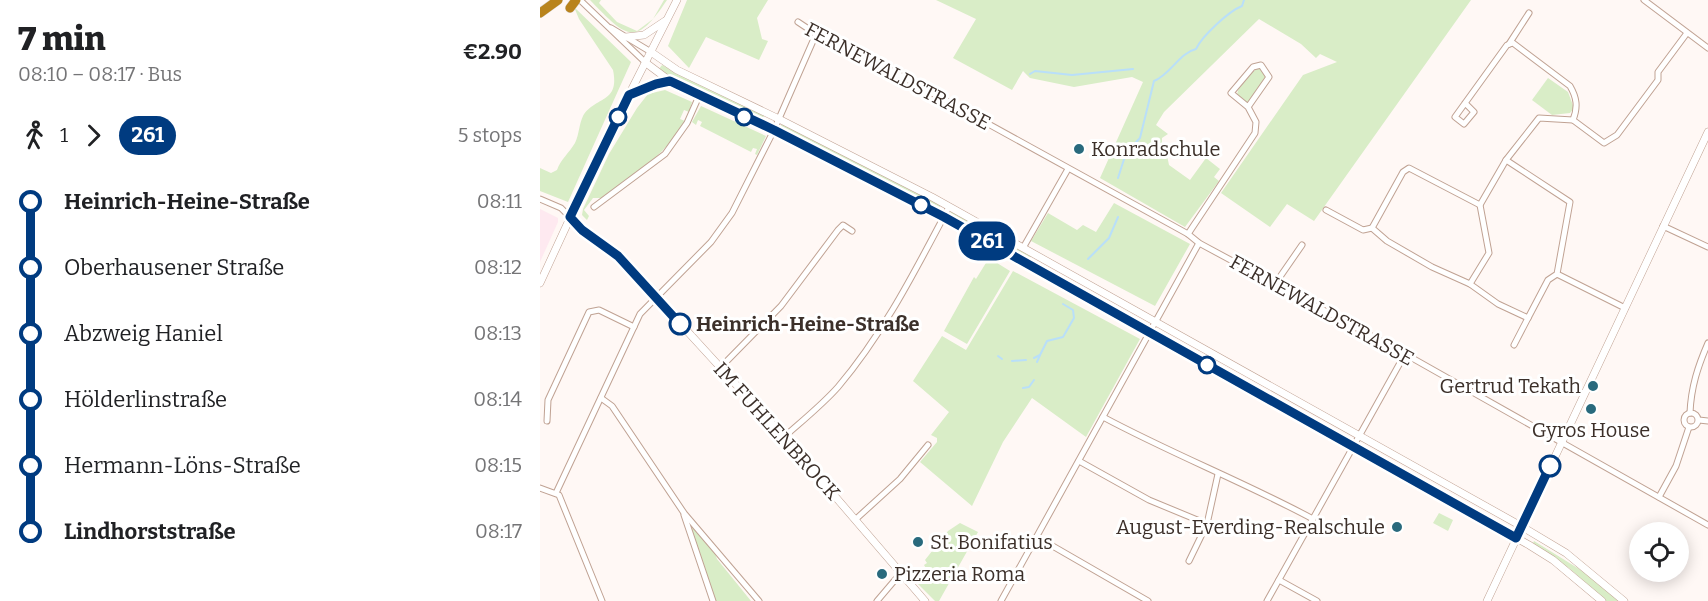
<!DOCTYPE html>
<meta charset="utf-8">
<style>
:root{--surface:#fff;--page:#f2f2f2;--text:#202124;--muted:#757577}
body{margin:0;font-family:Bitter,serif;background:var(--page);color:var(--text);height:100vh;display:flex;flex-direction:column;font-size:22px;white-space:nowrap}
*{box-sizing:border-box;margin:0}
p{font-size:20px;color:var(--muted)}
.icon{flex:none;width:33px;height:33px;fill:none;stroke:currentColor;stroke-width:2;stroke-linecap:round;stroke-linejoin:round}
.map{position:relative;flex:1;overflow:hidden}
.side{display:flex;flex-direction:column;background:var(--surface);width:540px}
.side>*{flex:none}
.badge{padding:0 12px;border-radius:20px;font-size:21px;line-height:39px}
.controls{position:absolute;left:1089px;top:522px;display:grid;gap:12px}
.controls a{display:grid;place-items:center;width:60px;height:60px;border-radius:50%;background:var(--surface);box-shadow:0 3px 15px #0003;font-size:30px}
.map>.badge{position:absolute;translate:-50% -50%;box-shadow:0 0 0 3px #fff}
.legs{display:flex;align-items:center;gap:9px;height:66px;padding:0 18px;font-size:20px}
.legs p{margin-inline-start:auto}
.head{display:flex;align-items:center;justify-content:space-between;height:102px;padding:0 18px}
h1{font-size:33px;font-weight:800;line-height:45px}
ul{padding:0 18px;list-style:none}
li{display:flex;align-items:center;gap:21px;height:66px;font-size:22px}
li i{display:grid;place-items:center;width:9px;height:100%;margin:0 8px;background:currentColor}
li i::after{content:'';width:15px;height:15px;margin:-8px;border:4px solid;border-radius:50%;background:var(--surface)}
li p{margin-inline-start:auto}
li:first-child i{background:linear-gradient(#0000 50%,currentColor 0)}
li:last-child i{background:linear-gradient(currentColor 50%,#0000 0)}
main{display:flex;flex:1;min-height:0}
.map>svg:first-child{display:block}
.industrial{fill:#fee9f0}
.green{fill:#d9edc7}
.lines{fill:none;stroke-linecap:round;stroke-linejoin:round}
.stream{stroke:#b9dff9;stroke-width:2}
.street-casing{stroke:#c0a293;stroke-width:7}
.secondary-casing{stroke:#c0a293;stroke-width:8}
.highway-casing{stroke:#d8d6d4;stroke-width:10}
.street{stroke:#fff;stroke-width:5}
.secondary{stroke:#fff;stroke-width:7}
.highway{stroke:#b9831c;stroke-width:9}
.line-1-casing{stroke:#fff;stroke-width:14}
.line-1{stroke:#003b80;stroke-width:9}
.stop-1-dot{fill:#fff;stroke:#003b80;stroke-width:3}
.poi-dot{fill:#296a7d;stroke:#fff;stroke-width:2}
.labels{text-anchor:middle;stroke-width:6;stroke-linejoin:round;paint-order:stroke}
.street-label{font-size:20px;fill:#3c302a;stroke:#fff}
.poi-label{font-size:20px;fill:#3c302a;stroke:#fff;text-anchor:start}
.stop-label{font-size:20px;font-weight:bold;fill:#3c302a;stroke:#fff;text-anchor:start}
</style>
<main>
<section class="side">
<div class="head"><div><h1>7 min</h1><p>08:10 – 08:17 · Bus</p></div><b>€2.90</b></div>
<div class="legs"><svg class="icon" aria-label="walk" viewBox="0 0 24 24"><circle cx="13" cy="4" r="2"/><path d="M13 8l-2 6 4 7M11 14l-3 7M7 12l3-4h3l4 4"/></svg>1<svg class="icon" aria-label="forward" viewBox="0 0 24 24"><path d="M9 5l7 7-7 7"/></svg><b class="badge" style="background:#003b80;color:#fff">261</b><p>5 stops</p></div>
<ul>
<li><i style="color:#003b80"></i><b>Heinrich-Heine-Straße</b><p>08:11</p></li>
<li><i style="color:#003b80"></i><span>Oberhausener Straße</span><p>08:12</p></li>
<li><i style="color:#003b80"></i><span>Abzweig Haniel</span><p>08:13</p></li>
<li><i style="color:#003b80"></i><span>Hölderlinstraße</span><p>08:14</p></li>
<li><i style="color:#003b80"></i><span>Hermann-Löns-Straße</span><p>08:15</p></li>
<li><i style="color:#003b80"></i><b>Lindhorststraße</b><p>08:17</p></li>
</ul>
</section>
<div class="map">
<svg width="1168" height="601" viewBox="0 0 1168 601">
<rect width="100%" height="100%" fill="#fff8f5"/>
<!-- industrial -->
<polygon class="industrial" points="0,209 18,218 18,222 0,262"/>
<!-- green -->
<g class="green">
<path d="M50,0H61L59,3L77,22L97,31L113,19L124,0H127C95,48 87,38 50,0Z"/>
<polygon points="147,0 228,0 217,18 222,39 228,41 219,60 166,37 149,68 128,46"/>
<polygon points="396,0 931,0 774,221 747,204 730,227 681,193 763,75 797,62 780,54 776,58 761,44 719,19 624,112 616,125 628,134 622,138 622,143 625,146 629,165 650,180 666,158 680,169 674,177 679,181 645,227 560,178 603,82 592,77 534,87 490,78 483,71 472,90 413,58 436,19"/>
<path d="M34,7L91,62L28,202L0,191V168L11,173L17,170C21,159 29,153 35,143C39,135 39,124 43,116C55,96 80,104 73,70L39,19Z"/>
<polygon points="122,65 225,114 221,122 133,79 119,69"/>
<path d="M720,68L727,77L709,102H706L697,95C698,85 711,70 720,68Z"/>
<polygon points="1008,78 1028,92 1034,108 1030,113 1012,115 992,100"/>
<path d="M125,90L152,102L149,112L144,110L140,119L145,121C125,156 94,175 62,198H53L44,210L49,216L47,220L42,215L43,209L69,154L97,108L108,94Z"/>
<polygon points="161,106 226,136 217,155 215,154 217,149 213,148 211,152 160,126 162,122 158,120 156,125 152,122"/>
<polygon points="242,124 401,205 397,211 239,129"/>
<polygon points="574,203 650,244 615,306 491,241 508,213 537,230 543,225 556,232"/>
<polygon points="411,211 414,212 492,255 487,261 409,217"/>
<polygon points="449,258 470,271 427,344 404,331 434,277 436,279"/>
<polygon points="473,271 600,339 546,437 492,398 463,442 432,506 380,462 397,442 397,438 391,435 409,412 373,381 402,336 426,350"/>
<polygon points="899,513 913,520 908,531 893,523"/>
<polygon points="420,523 438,532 399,601 395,601 375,581 387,570 384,565 387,563 385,560 408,531"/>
<polygon points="154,527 175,553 177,559 211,601 175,601 152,535 151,529"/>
<polygon points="994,541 1044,572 1079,601 1066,601 1029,568 992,545"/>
</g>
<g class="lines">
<!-- stream -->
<g class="stream">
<polyline points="490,74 495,71 532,75 593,69"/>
<path d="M578,178L586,153L600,138L614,81C631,74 639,53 656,49C662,36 689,11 702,6L704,0"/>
<polyline points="548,259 569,238 578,217"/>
<polyline points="458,356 462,359"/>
<polyline points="494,358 500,355 507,341 523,337 534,318 533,310 523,304"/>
<polyline points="472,361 486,360"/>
<polyline points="497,362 500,355"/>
<polyline points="483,388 489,387 494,380"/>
</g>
<!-- street casing -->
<g class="street-casing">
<g id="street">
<polyline points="40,0 106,63"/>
<polyline points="1104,0 1168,48"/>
<polyline points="258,22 276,34 287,35 648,234 659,243 865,354 1168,525"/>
<polyline points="71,28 111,52"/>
<polyline points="969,44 989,13"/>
<path d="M925,103L934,112L924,124L915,117L967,45L973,43L1030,86C1037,98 1038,107 1033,120L1064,143L1077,135L1118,80V72L1147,33"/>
<polyline points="966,160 999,118 1033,120"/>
<polyline points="0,199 21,208 30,217"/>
<polyline points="54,207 125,154 147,123 159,96"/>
<polyline points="786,210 823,230 832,228"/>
<polyline points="1123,226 1168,247"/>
<polyline points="648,234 715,133 716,122 708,107 729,77 721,65 713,67 691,93 708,107"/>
<polyline points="483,248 528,169"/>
<polyline points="1017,274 1008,280 988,318 958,304 930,284 949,253 940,205 966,160 1030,202 1017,274 1085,308"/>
<polyline points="735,284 762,245"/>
<polyline points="930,284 892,267 847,241 832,228 863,172 869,168 940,205"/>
<polyline points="974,345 988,318"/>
<polyline points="180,368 241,306 298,230 303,225 312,231"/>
<polyline points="61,398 72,406 144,513 219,601"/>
<circle cx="1151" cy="420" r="7"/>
<path d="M1150,413C1151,387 1158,366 1168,343"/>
<path d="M563,417C632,454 704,482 773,519"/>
<polyline points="1159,420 1168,421"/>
<polyline points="7,421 8,400 49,312 59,310 94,327"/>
<path d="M244,437C262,421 282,405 298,387C344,333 376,269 409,207"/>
<polyline points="539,461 609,500 667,524"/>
<polyline points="0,488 19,495 62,601"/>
<polyline points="16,493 100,314 171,242 192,213 234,130 276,34"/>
<polyline points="1119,497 1136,466 1149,427"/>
<polyline points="144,515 173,601"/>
<polyline points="316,519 360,479 388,445"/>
<polyline points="497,537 608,601"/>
<polyline points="649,561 667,524 678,474"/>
<polyline points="739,580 777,601"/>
<polyline points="337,601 360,574"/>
<polyline points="461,601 659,243"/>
<polyline points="727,601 865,354"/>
</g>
</g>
<!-- secondary casing -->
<g class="secondary-casing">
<g id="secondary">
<polyline points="86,37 104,35 125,21"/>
<polyline points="111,52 137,70 239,119 392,197 981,526 1026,553 1084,601"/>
<polyline points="106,63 130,81 234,130 404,217 989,545 1013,560 1062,601"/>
<polyline points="90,95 116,83 130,81"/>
<polyline points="30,217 42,230 78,256 116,297 244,437 385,601"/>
<polyline points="0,283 67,138 137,0"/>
<polyline points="947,601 1168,132"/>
</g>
</g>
<!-- highway casing -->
<g class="highway-casing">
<g id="highway">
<polyline points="30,8 36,0"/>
<polyline points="0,13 18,0"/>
</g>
</g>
<!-- street -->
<use href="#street" class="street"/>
<!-- secondary -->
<use href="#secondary" class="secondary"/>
<!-- highway -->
<use href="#highway" class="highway"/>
</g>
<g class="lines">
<!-- line-1 casing -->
<g class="line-1-casing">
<polyline id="line-1" points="140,324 78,256 42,230 30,217 89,95 116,84 130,81 234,130 404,217 976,538 1010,466"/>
</g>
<!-- line-1 -->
<use href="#line-1" class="line-1"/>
</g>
<!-- markers -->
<g class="stop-1-dot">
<circle cx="78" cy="117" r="8"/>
<circle cx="204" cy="117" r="8"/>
<circle cx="381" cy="205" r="8"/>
<circle cx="140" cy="324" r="10"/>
<circle cx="667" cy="365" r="8"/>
<circle cx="1010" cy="466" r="10"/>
</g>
<g class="poi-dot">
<circle cx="539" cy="149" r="6"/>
<circle cx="1053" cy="386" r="6"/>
<circle cx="1051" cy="409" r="6"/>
<circle cx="857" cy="527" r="6"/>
<circle cx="378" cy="542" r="6"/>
<circle cx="342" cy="574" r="6"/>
</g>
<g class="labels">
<!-- street labels -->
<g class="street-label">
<text transform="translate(358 76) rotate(28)" y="7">FERNEWALDSTRASSE</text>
<text transform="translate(782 310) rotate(29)" y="7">FERNEWALDSTRASSE</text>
<text transform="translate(237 431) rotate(48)" y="7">IM FUHLENBROCK</text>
</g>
<!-- poi labels -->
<g class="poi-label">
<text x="551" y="156">Konradschule</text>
<text x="1041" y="393" text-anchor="end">Gertrud Tekath</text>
<text x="1051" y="437" text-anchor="middle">Gyros House</text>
<text x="845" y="534" text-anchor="end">August-Everding-Realschule</text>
<text x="390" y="549">St. Bonifatius</text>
<text x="354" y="581">Pizzeria Roma</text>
</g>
<!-- stop labels -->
<g class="stop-label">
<text x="156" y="331">Heinrich-Heine-Straße</text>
</g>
</g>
</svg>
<div class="controls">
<a><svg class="icon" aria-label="locate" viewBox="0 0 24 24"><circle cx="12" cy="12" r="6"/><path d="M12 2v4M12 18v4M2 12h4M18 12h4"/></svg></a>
</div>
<b class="badge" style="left:447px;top:241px;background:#003b80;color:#fff">261</b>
</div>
</main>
